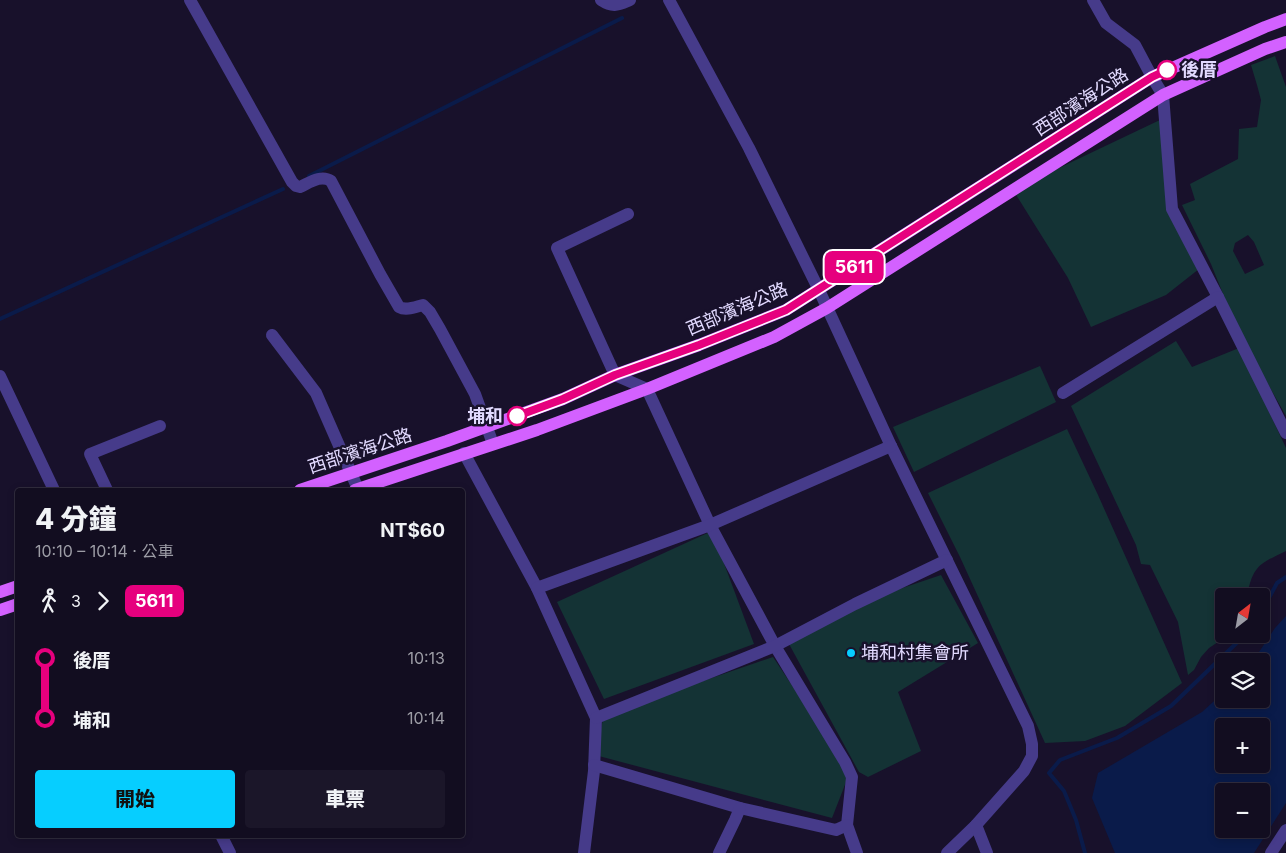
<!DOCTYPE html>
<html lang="zh-TW">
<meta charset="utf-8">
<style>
:root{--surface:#120d20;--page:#1b1629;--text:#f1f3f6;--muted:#9c9ca5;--line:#312d3e;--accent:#06ceff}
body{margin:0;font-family:Inter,"Noto Sans TC",sans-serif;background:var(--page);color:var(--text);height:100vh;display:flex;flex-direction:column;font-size:19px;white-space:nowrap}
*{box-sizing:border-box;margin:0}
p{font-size:16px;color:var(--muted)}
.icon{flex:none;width:28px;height:28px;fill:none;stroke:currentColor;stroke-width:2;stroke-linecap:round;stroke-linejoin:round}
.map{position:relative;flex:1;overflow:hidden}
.details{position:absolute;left:15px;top:488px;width:450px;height:350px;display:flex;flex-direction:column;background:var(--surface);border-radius:5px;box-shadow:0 2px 8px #0003,0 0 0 1px var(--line)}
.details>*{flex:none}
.badge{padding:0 10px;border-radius:8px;font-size:18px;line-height:32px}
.needle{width:32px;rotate:31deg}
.tools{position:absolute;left:1215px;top:588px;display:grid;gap:10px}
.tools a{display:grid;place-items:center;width:55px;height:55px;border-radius:5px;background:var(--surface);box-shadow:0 2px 8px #0003,0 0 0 1px var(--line);font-size:25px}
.map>.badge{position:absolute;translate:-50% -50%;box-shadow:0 0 0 2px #fff}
.legs{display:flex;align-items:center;gap:8px;height:55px;padding:0 20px;font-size:16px}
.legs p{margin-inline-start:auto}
.head{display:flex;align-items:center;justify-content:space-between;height:85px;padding:0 20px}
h1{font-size:28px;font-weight:800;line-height:38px}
.primary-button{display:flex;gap:10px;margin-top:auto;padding:10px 20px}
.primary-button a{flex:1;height:58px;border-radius:5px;background:var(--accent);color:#111;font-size:20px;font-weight:800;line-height:58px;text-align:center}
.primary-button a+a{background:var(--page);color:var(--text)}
ul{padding:0 20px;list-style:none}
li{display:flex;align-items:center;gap:18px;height:60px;font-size:19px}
li i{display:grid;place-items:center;width:8px;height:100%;margin:0 6px;background:currentColor}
li i::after{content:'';width:12px;height:12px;margin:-6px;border:4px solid;border-radius:50%;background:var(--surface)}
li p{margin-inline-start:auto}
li:first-child i{background:linear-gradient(#0000 50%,currentColor 0)}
li:last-child i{background:linear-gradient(currentColor 50%,#0000 0)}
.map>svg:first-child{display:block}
.green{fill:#143335;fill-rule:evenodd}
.water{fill:#0a1b4a;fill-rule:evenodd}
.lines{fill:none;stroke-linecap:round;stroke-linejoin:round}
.stream{stroke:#0a1b4a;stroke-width:4}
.minor{stroke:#463b8a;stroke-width:12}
.major{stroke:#d361ff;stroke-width:12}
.line-1-casing{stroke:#fff;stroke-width:11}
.line-1{stroke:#e6007e;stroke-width:8}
.stop-1-dot{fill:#fff;stroke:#e6007e;stroke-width:2.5}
.poi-dot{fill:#06ceff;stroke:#18112b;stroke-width:2}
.labels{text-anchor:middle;stroke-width:5;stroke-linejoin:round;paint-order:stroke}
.stop-label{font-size:18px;font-weight:bold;fill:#e2daff;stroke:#18112b;text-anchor:start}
.street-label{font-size:18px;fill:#e2daff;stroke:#18112b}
.poi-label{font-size:18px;fill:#e2daff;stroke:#18112b;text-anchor:start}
</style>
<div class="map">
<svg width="1286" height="853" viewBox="0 0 1286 853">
<rect width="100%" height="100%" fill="#18112b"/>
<!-- green -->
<g class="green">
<path d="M1275,56L1286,87V416L1238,331L1211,264L1182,205L1195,200L1190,184L1238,159L1239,129L1257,127L1261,100L1257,85L1251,65ZM1248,235L1254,242L1264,265L1245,274L1233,251L1235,243Z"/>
<polygon points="1162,119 1170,215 1199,269 1166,295 1091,327 1068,278 1013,190"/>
<path d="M1176,341L1192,367L1239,348L1286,448V551C1259,564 1253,566 1247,596H1224V634H1226L1218,642L1209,648L1201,657L1194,670L1188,675L1178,622L1150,565L1141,564L1136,545L1071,406Z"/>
<polygon points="1040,366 1056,402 914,472 893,427"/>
<polygon points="1067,429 1098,495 1182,683 1125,726 1085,741 1045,743 960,557 928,493"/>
<polygon points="712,531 754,644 604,699 557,602"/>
<polygon points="941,575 978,643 898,692 921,751 868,777 859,772 789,644 855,604"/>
<polygon points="773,657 850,772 832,818 595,755 604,715"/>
</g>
<!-- water -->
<path class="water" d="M1286,616V803L1254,853H1115L1092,798L1098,773L1202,712L1224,692V699H1261V661H1253L1275,628ZM1224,726H1261V764H1224ZM1224,791H1261V829H1224Z"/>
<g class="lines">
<!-- stream -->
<g class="stream">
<polyline points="309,176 622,18"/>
<polyline points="0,319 283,189"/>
<polyline points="1261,613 1277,583 1286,577"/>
<polyline points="1085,853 1076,820 1064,791 1049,773 1060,760 1117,738 1171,706 1246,634"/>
</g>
<!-- minor -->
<g class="minor">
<path d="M190,0L292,182L296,186L300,187C309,183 321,174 331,181L380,274L399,307C406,311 415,307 423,305L430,312L440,329L475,394L493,444"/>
<path d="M601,0C613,8 618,5 630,0"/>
<polyline points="669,0 749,148 819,290 891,446 1028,726 1032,744 1032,756 1024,771 976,825 947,853"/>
<polyline points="1093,0 1106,23 1135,45 1152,77 1163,95 1172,209 1218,297 1286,433"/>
<polyline points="628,214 557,248 615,375 647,389 710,525 775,646 845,762 852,777 847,825 857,853"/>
<polyline points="272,335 316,393 358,489"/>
<polyline points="0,376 54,490"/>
<polyline points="1063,393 1218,297"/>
<polyline points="464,453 537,588 596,718 594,771 584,853"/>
<polyline points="107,490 90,454 160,426"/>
<polyline points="537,588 710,525 891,446"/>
<polyline points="596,718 775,646 855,604 947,560"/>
<polyline points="594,765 740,808 836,830 847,825"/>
<polyline points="976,825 987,853"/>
<polyline points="221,835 230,853"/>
<polyline points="719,853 735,820 740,808"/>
<polyline points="1271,853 1286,830"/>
</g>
<!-- major -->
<g class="major">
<polyline points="300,490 447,441 563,399 615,375 699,345 786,310 1152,77 1265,27 1286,19"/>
<polyline points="355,490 537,430 647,389 774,337 827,308 1163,95 1265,49 1286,42"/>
<polyline points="0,592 18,586"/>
<polyline points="0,610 18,604"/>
</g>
</g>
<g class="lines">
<!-- line-1 casing -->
<g class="line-1-casing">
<polyline id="line-1" points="517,416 563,399 615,375 699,345 786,310 1152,77 1167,70"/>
</g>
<!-- line-1 -->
<use href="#line-1" class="line-1"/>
</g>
<!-- markers -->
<g class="stop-1-dot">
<circle cx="1167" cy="70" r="9"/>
<circle cx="517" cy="416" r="9"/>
</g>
<circle class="poi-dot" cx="851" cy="653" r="5"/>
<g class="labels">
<!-- stop labels -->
<g class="stop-label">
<text x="1181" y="76">後厝</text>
<text x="503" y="422" text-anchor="end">埔和</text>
</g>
<!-- street labels -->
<g class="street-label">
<text transform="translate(1081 102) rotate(-33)" y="6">西部濱海公路</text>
<text transform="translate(737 309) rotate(-23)" y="6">西部濱海公路</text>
<text transform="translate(360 451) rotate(-18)" y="6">西部濱海公路</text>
</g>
<!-- poi labels -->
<g class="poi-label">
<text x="861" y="659">埔和村集會所</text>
</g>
</g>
</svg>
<div class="tools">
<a><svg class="needle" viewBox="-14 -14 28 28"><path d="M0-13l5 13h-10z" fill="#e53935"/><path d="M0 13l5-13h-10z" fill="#9c9ca5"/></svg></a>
<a><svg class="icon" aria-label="layers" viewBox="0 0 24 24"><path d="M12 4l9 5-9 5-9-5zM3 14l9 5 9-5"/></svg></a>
<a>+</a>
<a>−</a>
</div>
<b class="badge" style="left:854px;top:267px;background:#e6007e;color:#fff">5611</b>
<section class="details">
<div class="head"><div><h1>4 分鐘</h1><p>10:10 – 10:14 · 公車</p></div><b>NT$60</b></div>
<div class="legs"><svg class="icon" aria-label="walk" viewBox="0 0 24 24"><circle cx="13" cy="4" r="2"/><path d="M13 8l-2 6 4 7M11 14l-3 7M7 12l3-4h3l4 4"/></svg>3<svg class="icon" aria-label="forward" viewBox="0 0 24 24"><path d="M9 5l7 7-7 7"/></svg><b class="badge" style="background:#e6007e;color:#fff">5611</b></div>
<ul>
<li><i style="color:#e6007e"></i><b>後厝</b><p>10:13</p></li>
<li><i style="color:#e6007e"></i><b>埔和</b><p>10:14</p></li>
</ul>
<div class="primary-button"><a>開始</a><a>車票</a></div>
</section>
</div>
